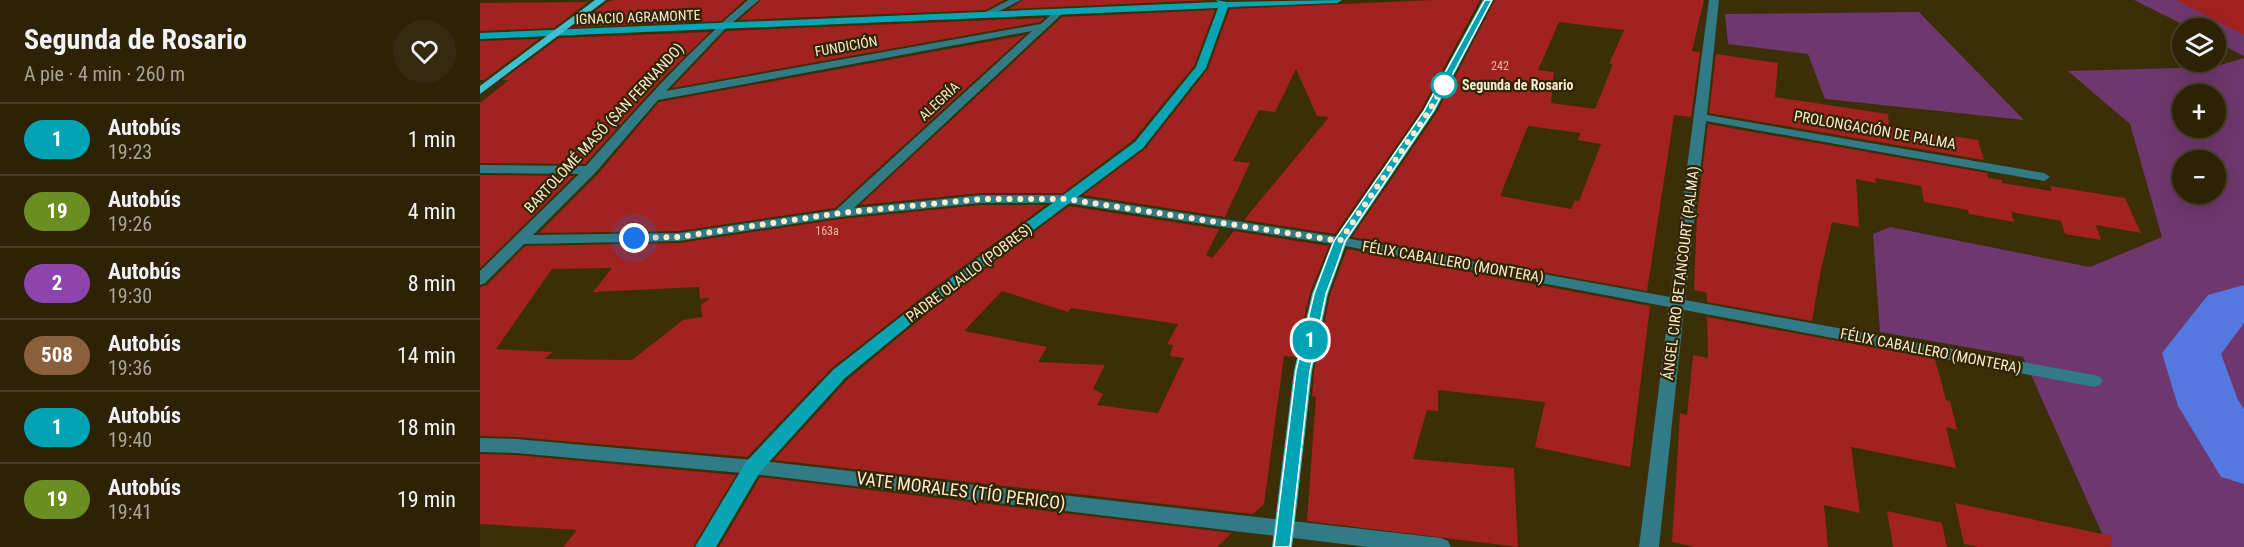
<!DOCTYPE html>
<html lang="es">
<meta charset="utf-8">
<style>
:root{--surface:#2d2205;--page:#352a0f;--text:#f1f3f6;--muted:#a7a49a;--line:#483f27}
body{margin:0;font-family:"Roboto Condensed",sans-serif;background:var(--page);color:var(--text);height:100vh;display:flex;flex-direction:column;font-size:22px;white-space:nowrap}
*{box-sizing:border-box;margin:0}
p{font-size:20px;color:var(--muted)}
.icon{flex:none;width:33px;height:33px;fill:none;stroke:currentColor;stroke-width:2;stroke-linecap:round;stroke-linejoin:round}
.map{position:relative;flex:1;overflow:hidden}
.drawer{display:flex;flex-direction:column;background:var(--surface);width:480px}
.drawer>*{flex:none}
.badge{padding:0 12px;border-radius:20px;font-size:21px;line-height:39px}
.tools{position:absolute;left:1692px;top:18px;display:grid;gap:12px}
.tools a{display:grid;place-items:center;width:54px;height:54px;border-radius:50%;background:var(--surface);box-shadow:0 6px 24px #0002,0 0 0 2px var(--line);font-size:30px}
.you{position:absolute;width:30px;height:30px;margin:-15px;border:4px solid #fff;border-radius:50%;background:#1a73e8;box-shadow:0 0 0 9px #1a73e833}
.map>.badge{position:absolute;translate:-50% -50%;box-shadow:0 0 0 3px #fff}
.round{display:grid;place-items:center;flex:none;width:63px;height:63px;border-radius:32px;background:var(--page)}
.headline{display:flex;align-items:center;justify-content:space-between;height:102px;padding:0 24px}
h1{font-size:28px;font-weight:700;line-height:45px}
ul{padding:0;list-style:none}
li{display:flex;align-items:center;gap:18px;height:72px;padding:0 24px;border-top:2px solid var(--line)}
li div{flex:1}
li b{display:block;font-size:22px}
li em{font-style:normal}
li .badge{min-width:66px;font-weight:700;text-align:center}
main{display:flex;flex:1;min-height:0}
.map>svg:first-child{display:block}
.green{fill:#6e376d;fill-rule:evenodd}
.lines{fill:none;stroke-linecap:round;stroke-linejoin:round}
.river{fill:#5577e0;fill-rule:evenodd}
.building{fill:#a1221e;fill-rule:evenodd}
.street{fill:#307b85;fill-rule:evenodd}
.secondary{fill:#0ba4b5;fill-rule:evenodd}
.primary{fill:#3fc0d1;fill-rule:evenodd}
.line{fill:#00a3b4;stroke:#fff;stroke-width:1.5}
.walk{stroke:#f7ecd3;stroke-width:6;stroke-dasharray:0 10.8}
.stop-dot{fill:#fff;stroke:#00a3b4;stroke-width:3}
.labels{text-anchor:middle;stroke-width:4.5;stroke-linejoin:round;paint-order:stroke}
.number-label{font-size:12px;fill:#e2baa6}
.far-street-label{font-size:14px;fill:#f7ecd3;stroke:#322400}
.far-stop-label{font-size:14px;font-weight:bold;fill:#f7ecd3;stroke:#322400;text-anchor:start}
.street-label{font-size:15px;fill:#f7ecd3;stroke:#322400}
.near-street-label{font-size:18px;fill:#f7ecd3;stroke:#322400}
</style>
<main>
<section class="drawer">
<div class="headline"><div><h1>Segunda de Rosario</h1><p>A pie · 4 min · 260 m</p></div><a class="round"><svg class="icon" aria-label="heart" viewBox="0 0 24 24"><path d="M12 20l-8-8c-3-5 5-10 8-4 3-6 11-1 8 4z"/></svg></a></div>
<ul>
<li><span class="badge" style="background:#00a3b4;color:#fff">1</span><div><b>Autobús</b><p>19:23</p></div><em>1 min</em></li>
<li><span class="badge" style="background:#6b8e23;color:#fff">19</span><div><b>Autobús</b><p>19:26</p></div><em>4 min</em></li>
<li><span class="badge" style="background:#8e44ad;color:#fff">2</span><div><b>Autobús</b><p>19:30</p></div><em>8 min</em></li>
<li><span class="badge" style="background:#8b5e3c;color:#fff">508</span><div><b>Autobús</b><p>19:36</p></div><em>14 min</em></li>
<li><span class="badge" style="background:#00a3b4;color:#fff">1</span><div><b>Autobús</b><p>19:40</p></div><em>18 min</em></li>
<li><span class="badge" style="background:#6b8e23;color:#fff">19</span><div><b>Autobús</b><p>19:41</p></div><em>19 min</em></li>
</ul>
</section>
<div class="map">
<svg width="1764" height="547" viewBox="0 0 1764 547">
<rect width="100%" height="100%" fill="#3c2e07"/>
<!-- green -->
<g class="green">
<polygon points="1654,0 1764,0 1764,56 1736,42 1736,28 1710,28"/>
<polygon points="1439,12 1544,120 1345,99 1328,54 1248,44 1245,14"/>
<path d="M1764,58V547H1628L1543,357L1400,332L1393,234L1410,227L1610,267L1682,237L1650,124L1588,71L1734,67ZM1702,94H1736V128H1702ZM1702,160H1736V194H1702Z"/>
</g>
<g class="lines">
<!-- river -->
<polygon class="river" points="1764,285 1764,323 1741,354 1758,400 1764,409 1764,484 1741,477 1698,406 1682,353 1728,295"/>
</g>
<!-- building -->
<g class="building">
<polygon points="134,0 265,0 241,21 94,27 127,2"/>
<polygon points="281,0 524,0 506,10 259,20"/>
<polygon points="543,0 732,0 529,9"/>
<polygon points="953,0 1000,0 941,110 855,234 764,220 849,117 837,116 816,69 795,112 779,110 753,161 770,163 745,217 603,195 665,149 728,69 750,9"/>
<path d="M1015,0H1224L1212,51L1220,52L1211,117L1194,115L1167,291L872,237L957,112ZM1079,22L1144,30L1129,64H1133L1115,109L1071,103L1074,72L1058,70ZM1048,126L1101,133L1098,140L1121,144L1099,201L1095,200L1091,209L1020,196Z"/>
<polygon points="1696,0 1764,0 1764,35"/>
<polygon points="108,2 74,28 0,31 0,3"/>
<polygon points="735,10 714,66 653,140 583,193 501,193 380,205 582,17"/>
<polygon points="565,18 560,22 192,88 246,31"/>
<polygon points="230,32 183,78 105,164 0,163 0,103 29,80 22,80 79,38"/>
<polygon points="545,35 355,208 199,231 59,233 117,175 179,102"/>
<polygon points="59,39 4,80 0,80 0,41"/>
<polygon points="1236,54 1298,63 1295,97 1408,114 1409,126 1498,140 1504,160 1229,113"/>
<polygon points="1228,124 1507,173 1508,178 1522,180 1522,183 1572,191 1570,186 1645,198 1661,233 1616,225 1621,240 1585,234 1581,221 1531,212 1534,222 1489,214 1488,210 1444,202 1441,186 1395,178 1396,183 1376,179 1379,227 1352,222 1340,274 1332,321 1227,302 1227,293 1214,290 1217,213"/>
<polygon points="0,175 94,176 0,268"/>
<path d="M501,205H566L450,291L352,368L267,457L36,437L0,436V287L7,285L45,246L199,243L360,219ZM132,268L113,292L219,287L220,299L230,298L221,305L222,317L203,320L152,360L64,359L73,352L16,349L72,269Z"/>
<path d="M589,206L739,229L726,255L732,258L754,231L849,246L830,293L815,357L804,356L784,504L773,514L294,460L367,380L462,301ZM522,291L588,312L591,308L698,324L687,344L693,345L690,356L704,358L678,413L617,405L623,394L613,389L625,365L558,362L567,347L484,331Z"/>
<polygon points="867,249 1170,306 1150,467 1055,447 1065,402 958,390 958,411 947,410 933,459 1034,468 1038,547 827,521 836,397 832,396 834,371 850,295"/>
<polygon points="1227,317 1455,359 1466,400 1470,401 1477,430 1466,427 1476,468 1371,447 1380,513 1344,505 1348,547 1215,547 1192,542 1200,413 1207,415 1213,355 1228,358"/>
<polygon points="0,454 36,455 256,475 213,547 83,547 97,530 0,524"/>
<polygon points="280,477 752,533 737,547 239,547"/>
<polygon points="1475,503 1632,536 1631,547 1498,547 1484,544"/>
<polygon points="1407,511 1462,523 1467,547 1413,547"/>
</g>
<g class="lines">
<!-- street -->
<g class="street">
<path d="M268,0H279L245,29L186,91L561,24L576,10L584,12L374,208L501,195H586L860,237L1190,297L1229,0H1239L1227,115L1564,173L1570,177L1564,181L1226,121L1205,300L1614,375L1620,377L1623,381L1620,385L1614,387L1204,310L1179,547H1159L1189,307L860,245L586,203H501L360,217L199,241L44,244L5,283L0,285V271L99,174L0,173V165L106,166C158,108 209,50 268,0ZM552,31L356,210L199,233L53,235L115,173L178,100Z"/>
<polygon points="529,0 541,0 508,17 500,15"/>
<polygon points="0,438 36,439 273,460 961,538 968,541 971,547 888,547 273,474 36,453 0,452"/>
</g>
<!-- secondary -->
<polygon class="secondary" points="736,0 747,2 862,0 857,3 748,7 726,68 663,148 461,299 365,378 280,472 236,547 215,547 266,462 353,370 451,293 655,142 716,67 738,8 0,39 0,33 738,2"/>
<!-- primary -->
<g class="primary">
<polygon points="115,0 126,0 0,94 0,86"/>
<polygon points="1003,0 1013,0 955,111 867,241 848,294 832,371 812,547 792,547 814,371 832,294 853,241 943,111"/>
</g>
</g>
<!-- line -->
<polygon class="line" points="1005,0 1012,0 953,111 865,241 859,259 846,294 830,371 810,547 794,547 816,371 834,294 847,259 854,241 944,111"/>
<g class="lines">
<!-- walk -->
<polyline class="walk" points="154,238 199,237 360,213 501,199 586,199 860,241 949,111 964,85"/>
</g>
<!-- markers -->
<circle class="stop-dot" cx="964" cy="85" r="12"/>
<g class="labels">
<!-- number labels -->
<g class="number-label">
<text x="1020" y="70">242</text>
<text x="347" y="235">163a</text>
</g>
<!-- far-street labels -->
<g class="far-street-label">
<text transform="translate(158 17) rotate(-2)" y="5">IGNACIO AGRAMONTE</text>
<text transform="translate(366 46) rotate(-10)" y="5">FUNDICIÓN</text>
<text transform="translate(459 101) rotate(-43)" y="5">ALEGRÍA</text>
</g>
<!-- far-stop labels -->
<g class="far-stop-label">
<text x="982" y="90">Segunda de Rosario</text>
</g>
<!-- street labels -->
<g class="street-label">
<text transform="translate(124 128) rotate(-47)" y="5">BARTOLOMÉ MASÓ (SAN FERNANDO)</text>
<text transform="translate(1395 130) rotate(10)" y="5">PROLONGACIÓN DE PALMA</text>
<text transform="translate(973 262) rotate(10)" y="5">FÉLIX CABALLERO (MONTERA)</text>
<text transform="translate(489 273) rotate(-37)" y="5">PADRE OLALLO (POBRES)</text>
<text transform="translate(1201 273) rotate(-83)" y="5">ÁNGEL CIRO BETANCOURT (PALMA)</text>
<text transform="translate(1451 351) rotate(11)" y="5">FÉLIX CABALLERO (MONTERA)</text>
</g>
<!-- near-street labels -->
<g class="near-street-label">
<text transform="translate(481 491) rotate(7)" y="6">VATE MORALES (TÍO PERICO)</text>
</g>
</g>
</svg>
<div class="tools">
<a><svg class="icon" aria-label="layers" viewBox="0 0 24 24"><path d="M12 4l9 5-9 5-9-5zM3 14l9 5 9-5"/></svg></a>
<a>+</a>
<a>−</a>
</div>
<div class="you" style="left:154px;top:238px"></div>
<b class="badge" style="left:830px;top:340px;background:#00a3b4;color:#fff">1</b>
</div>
</main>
